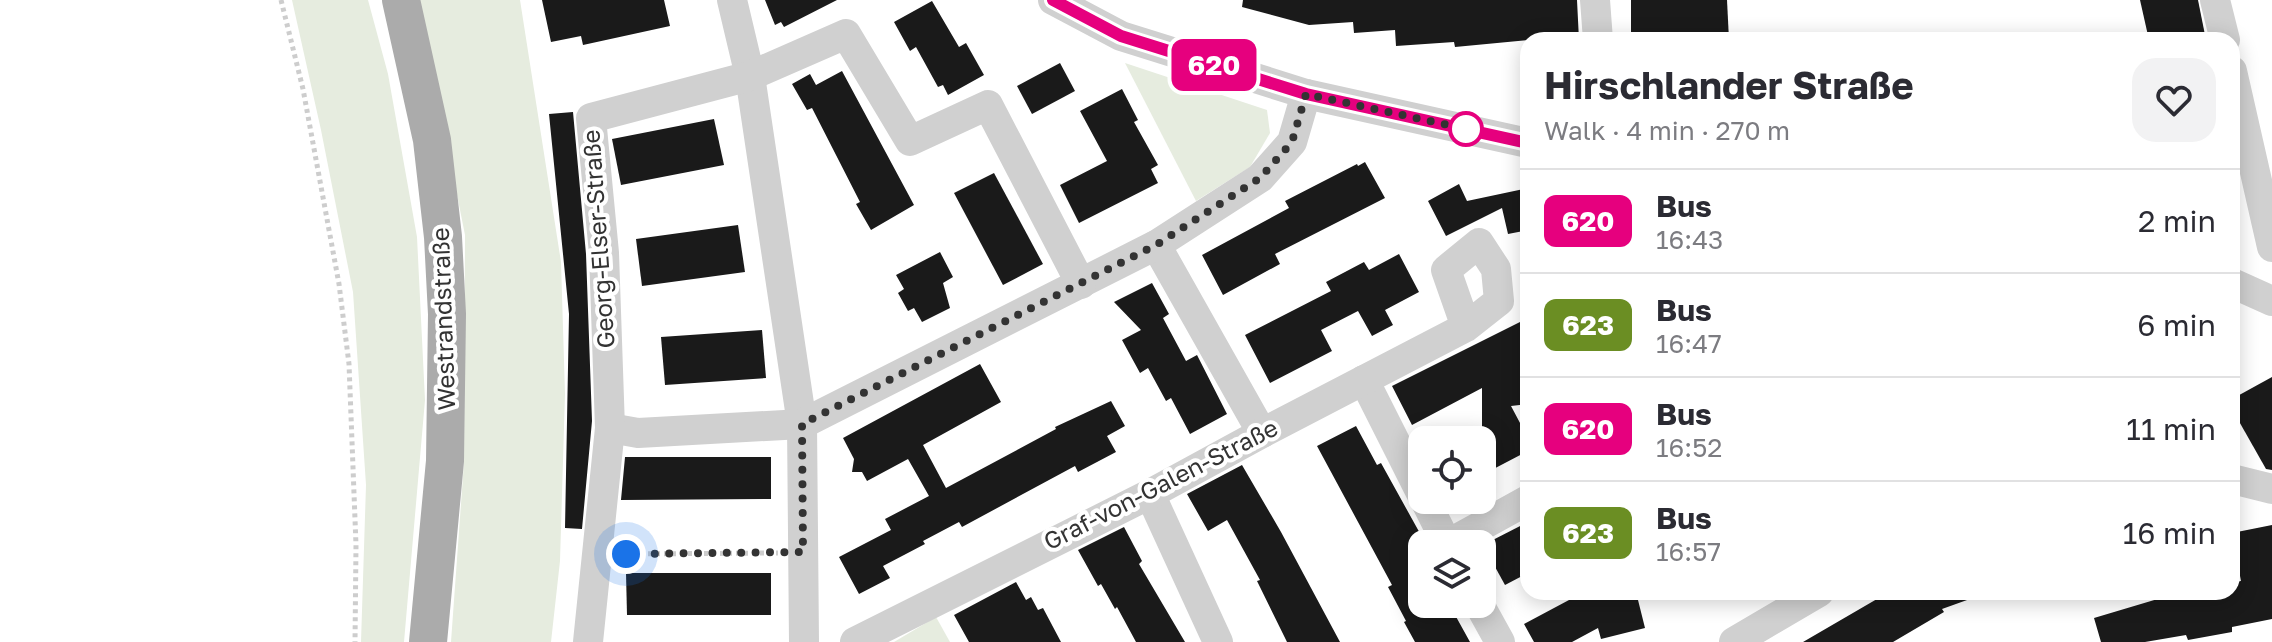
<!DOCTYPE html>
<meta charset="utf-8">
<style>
:root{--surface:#fff;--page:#f2f2f3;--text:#2b2b33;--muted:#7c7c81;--line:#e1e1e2}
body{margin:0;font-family:"Golos Text",sans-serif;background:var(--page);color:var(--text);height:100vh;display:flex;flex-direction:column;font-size:30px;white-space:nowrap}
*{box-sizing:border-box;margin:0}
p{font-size:26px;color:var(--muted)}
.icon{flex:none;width:44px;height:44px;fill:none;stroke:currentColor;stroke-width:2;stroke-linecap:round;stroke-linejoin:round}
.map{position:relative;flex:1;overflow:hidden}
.panel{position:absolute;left:1520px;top:32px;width:720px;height:568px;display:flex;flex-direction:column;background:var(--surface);border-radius:24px;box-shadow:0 4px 20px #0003}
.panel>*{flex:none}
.badge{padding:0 16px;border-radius:12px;font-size:28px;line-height:52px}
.tools{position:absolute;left:1408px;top:426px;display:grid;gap:16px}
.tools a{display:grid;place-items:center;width:88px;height:88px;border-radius:16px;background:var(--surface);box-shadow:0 4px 20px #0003;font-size:40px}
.you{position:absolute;width:40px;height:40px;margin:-20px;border:6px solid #fff;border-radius:50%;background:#1a73e8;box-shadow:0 0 0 12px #1a73e833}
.map>.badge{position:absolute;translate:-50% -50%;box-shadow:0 0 0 4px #fff}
.round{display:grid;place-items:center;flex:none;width:84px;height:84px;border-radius:24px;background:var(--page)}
.head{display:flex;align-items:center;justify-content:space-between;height:136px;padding:0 24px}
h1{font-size:38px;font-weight:700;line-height:60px}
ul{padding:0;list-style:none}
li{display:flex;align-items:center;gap:24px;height:104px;padding:0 24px;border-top:2px solid var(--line)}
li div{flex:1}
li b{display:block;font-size:30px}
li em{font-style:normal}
li .badge{min-width:88px;font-weight:700;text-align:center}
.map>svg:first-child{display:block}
.green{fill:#e6ecdf}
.building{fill:#1a1a1a}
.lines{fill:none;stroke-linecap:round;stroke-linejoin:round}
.path{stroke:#cdcdcd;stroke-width:5;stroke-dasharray:4 4;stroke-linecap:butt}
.minor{stroke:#d0d0d0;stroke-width:30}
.major{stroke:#ababab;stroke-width:38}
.line-casing{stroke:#fff;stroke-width:18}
.line{stroke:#e6007e;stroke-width:12}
.walk{stroke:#333;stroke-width:8;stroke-dasharray:0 14.4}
.stop-dot{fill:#fff;stroke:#e6007e;stroke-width:4}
.labels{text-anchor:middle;stroke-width:8;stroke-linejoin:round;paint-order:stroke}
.street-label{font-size:24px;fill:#333;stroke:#fff}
</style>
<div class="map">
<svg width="2272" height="642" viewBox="0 0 2272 642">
<rect width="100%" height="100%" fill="#fff"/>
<!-- green -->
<g class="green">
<polygon points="292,0 368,0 388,74 417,237 425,400 404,642 361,642 366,485 353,292 321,130"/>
<polygon points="412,0 520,0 561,262 565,394 560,561 551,642 451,642 464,462 465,235 430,59"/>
<polygon points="1125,63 1267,110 1270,133 1250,167 1196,201"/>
<polygon points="936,617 950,642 894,642"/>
</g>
<!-- building -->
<g class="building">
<polygon points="542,0 664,0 670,26 583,45 581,36 551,42"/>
<polygon points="765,0 837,0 784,27 781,22 775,25"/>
<polygon points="1243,0 1577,0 1579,40 1528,40 1455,47 1454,42 1396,46 1395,30 1354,33 1353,22 1309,25 1242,7"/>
<polygon points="1631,0 1727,0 1729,40 1631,40"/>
<polygon points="2140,0 2198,0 2206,40 2149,40"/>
<polygon points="932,1 959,47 966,43 984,75 948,95 943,85 938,87 916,47 910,51 894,22"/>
<polygon points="1060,63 1075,91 1032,114 1017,86"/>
<polygon points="842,71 914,205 871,230 856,204 860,202 812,108 807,110 792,84 810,74 816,85"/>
<polygon points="1122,89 1138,120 1134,122 1158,165 1151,169 1158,183 1079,223 1060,185 1107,161 1080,111"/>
<polygon points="573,112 586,254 592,421 582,529 565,528 569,314 549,114"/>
<polygon points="714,119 724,165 621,185 612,139"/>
<polygon points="1365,162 1385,198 1275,254 1280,264 1223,295 1202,255 1289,208 1285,201 1357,164 1358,166"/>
<polygon points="994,173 1043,264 1003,285 954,193"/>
<polygon points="1459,184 1467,201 1528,188 1528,230 1508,234 1502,208 1446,236 1428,201"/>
<polygon points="738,225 745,272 642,286 636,239"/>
<polygon points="940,252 953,277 943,283 950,308 922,322 914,308 908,311 898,293 904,289 896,275"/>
<polygon points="1399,254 1419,292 1385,310 1393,325 1372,336 1358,311 1321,330 1332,351 1270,383 1245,335 1331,291 1326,282 1364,262 1369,270"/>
<polygon points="1152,283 1169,314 1163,318 1186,361 1197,355 1227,414 1190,434 1171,398 1166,401 1148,368 1140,373 1122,340 1141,330 1114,302"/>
<polygon points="1528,318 1528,404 1511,406 1528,438 1528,451 1482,475 1482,388 1412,425 1392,386"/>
<polygon points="762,330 766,378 665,385 661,337"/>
<polygon points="980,364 1001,402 923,445 946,488 1056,429 1055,427 1111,401 1125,426 1107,436 1116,452 1078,472 1075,466 962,527 959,522 923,541 925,544 883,566 890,578 859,594 839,557 891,530 885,519 929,496 908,459 867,481 862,472 852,472 854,459 843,438"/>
<polygon points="2272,377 2272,470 2266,469 2232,409 2232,399"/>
<polygon points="1356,426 1377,465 1381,463 1422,537 1422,604 1449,604 1470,642 1415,642 1404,622 1406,621 1388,587 1392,585 1317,446"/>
<polygon points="625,457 771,457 771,499 621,500"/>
<polygon points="1242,465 1281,532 1340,642 1287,642 1257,581 1260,580 1227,520 1208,531 1187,494"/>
<polygon points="1528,522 1528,573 1505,585 1483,545"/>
<polygon points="2272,525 2272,619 2232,627 2232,632 2188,640 2186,635 2145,642 2101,642 2094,618 2161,598 2161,596 2180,592 2232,592 2232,582 2241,581 2233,540 2238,539 2237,532"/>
<polygon points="1124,527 1142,561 1139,564 1185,642 1136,642 1117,607 1115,609 1101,584 1098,586 1078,550"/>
<polygon points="626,573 771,573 771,615 627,615"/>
<polygon points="1016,582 1026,600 1031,597 1038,610 1043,608 1061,642 969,642 954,615"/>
<polygon points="1584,592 1636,592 1645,628 1601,639 1598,628 1572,642 1534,642 1524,624"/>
<polygon points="1889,592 1980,592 1981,595 1942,609 1944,612 1893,642 1803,642"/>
</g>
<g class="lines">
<!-- path -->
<g class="path">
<polyline points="281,0 303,89 339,284 349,364 356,545 355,642"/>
<polyline points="624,554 778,553"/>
</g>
<!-- minor -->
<g class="minor">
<polyline points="732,0 750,76 802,424 804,642"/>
<polyline points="1053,0 1121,36 1306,94 1528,143"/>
<polyline points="1595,0 1598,40"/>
<polyline points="2215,0 2225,40"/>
<polyline points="2232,71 2272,247"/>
<polyline points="1156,245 1262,433"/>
<polyline points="2232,283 2272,301"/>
<polyline points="1364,380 1422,495"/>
<polyline points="610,428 638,433 802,424 1156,245 1260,178 1292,142 1306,94"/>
<polyline points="2232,479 2272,489"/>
<polyline points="1150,494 1218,642"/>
<polyline points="1425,500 1447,544"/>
<polyline points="1448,544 1528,500"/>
<polyline points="1479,604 1500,642"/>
<polyline points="588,642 610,428 604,253 591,118 750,76 846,34 910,141 988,105 1081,284"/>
<polyline points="855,642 1150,494 1262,433 1466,327 1499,301 1496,269 1479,243 1446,270 1466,327"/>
<polyline points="1734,642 1819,592"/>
</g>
<!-- major -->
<polyline class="major" points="401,0 432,140 443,237 447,314 445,461 428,642"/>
</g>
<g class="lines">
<!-- line casing -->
<g class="line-casing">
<polyline id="line" points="1053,0 1121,36 1306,94 1528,143"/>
</g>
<!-- line -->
<use href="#line" class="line"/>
<!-- walk -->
<polyline class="walk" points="626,554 803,552 802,424 1156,245 1260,178 1292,142 1306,94 1466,129"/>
</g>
<!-- markers -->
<circle class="stop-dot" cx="1466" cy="129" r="16"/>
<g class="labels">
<!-- street labels -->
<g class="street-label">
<text transform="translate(599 239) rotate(-94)" y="8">Georg-Elser-Straße</text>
<text transform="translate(444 319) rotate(-92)" y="8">Westrandstraße</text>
<text transform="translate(1161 485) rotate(-27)" y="8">Graf-von-Galen-Straße</text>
</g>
</g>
</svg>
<div class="tools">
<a><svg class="icon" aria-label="locate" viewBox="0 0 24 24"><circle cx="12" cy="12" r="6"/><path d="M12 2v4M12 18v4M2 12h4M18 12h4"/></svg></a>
<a><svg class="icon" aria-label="layers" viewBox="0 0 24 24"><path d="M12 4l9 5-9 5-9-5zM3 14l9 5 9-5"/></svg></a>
</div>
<div class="you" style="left:626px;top:554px"></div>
<b class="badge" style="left:1214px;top:65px;background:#e6007e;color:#fff">620</b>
<section class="panel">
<div class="head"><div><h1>Hirschlander Straße</h1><p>Walk · 4 min · 270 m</p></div><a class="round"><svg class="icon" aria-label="heart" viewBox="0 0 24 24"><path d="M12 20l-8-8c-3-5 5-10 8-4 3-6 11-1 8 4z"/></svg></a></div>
<ul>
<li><span class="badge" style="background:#e6007e;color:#fff">620</span><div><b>Bus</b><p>16:43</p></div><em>2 min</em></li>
<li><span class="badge" style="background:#6b8e23;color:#fff">623</span><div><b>Bus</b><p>16:47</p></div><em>6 min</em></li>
<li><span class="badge" style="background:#e6007e;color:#fff">620</span><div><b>Bus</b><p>16:52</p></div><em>11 min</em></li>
<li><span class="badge" style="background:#6b8e23;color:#fff">623</span><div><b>Bus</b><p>16:57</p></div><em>16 min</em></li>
</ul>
</section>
</div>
